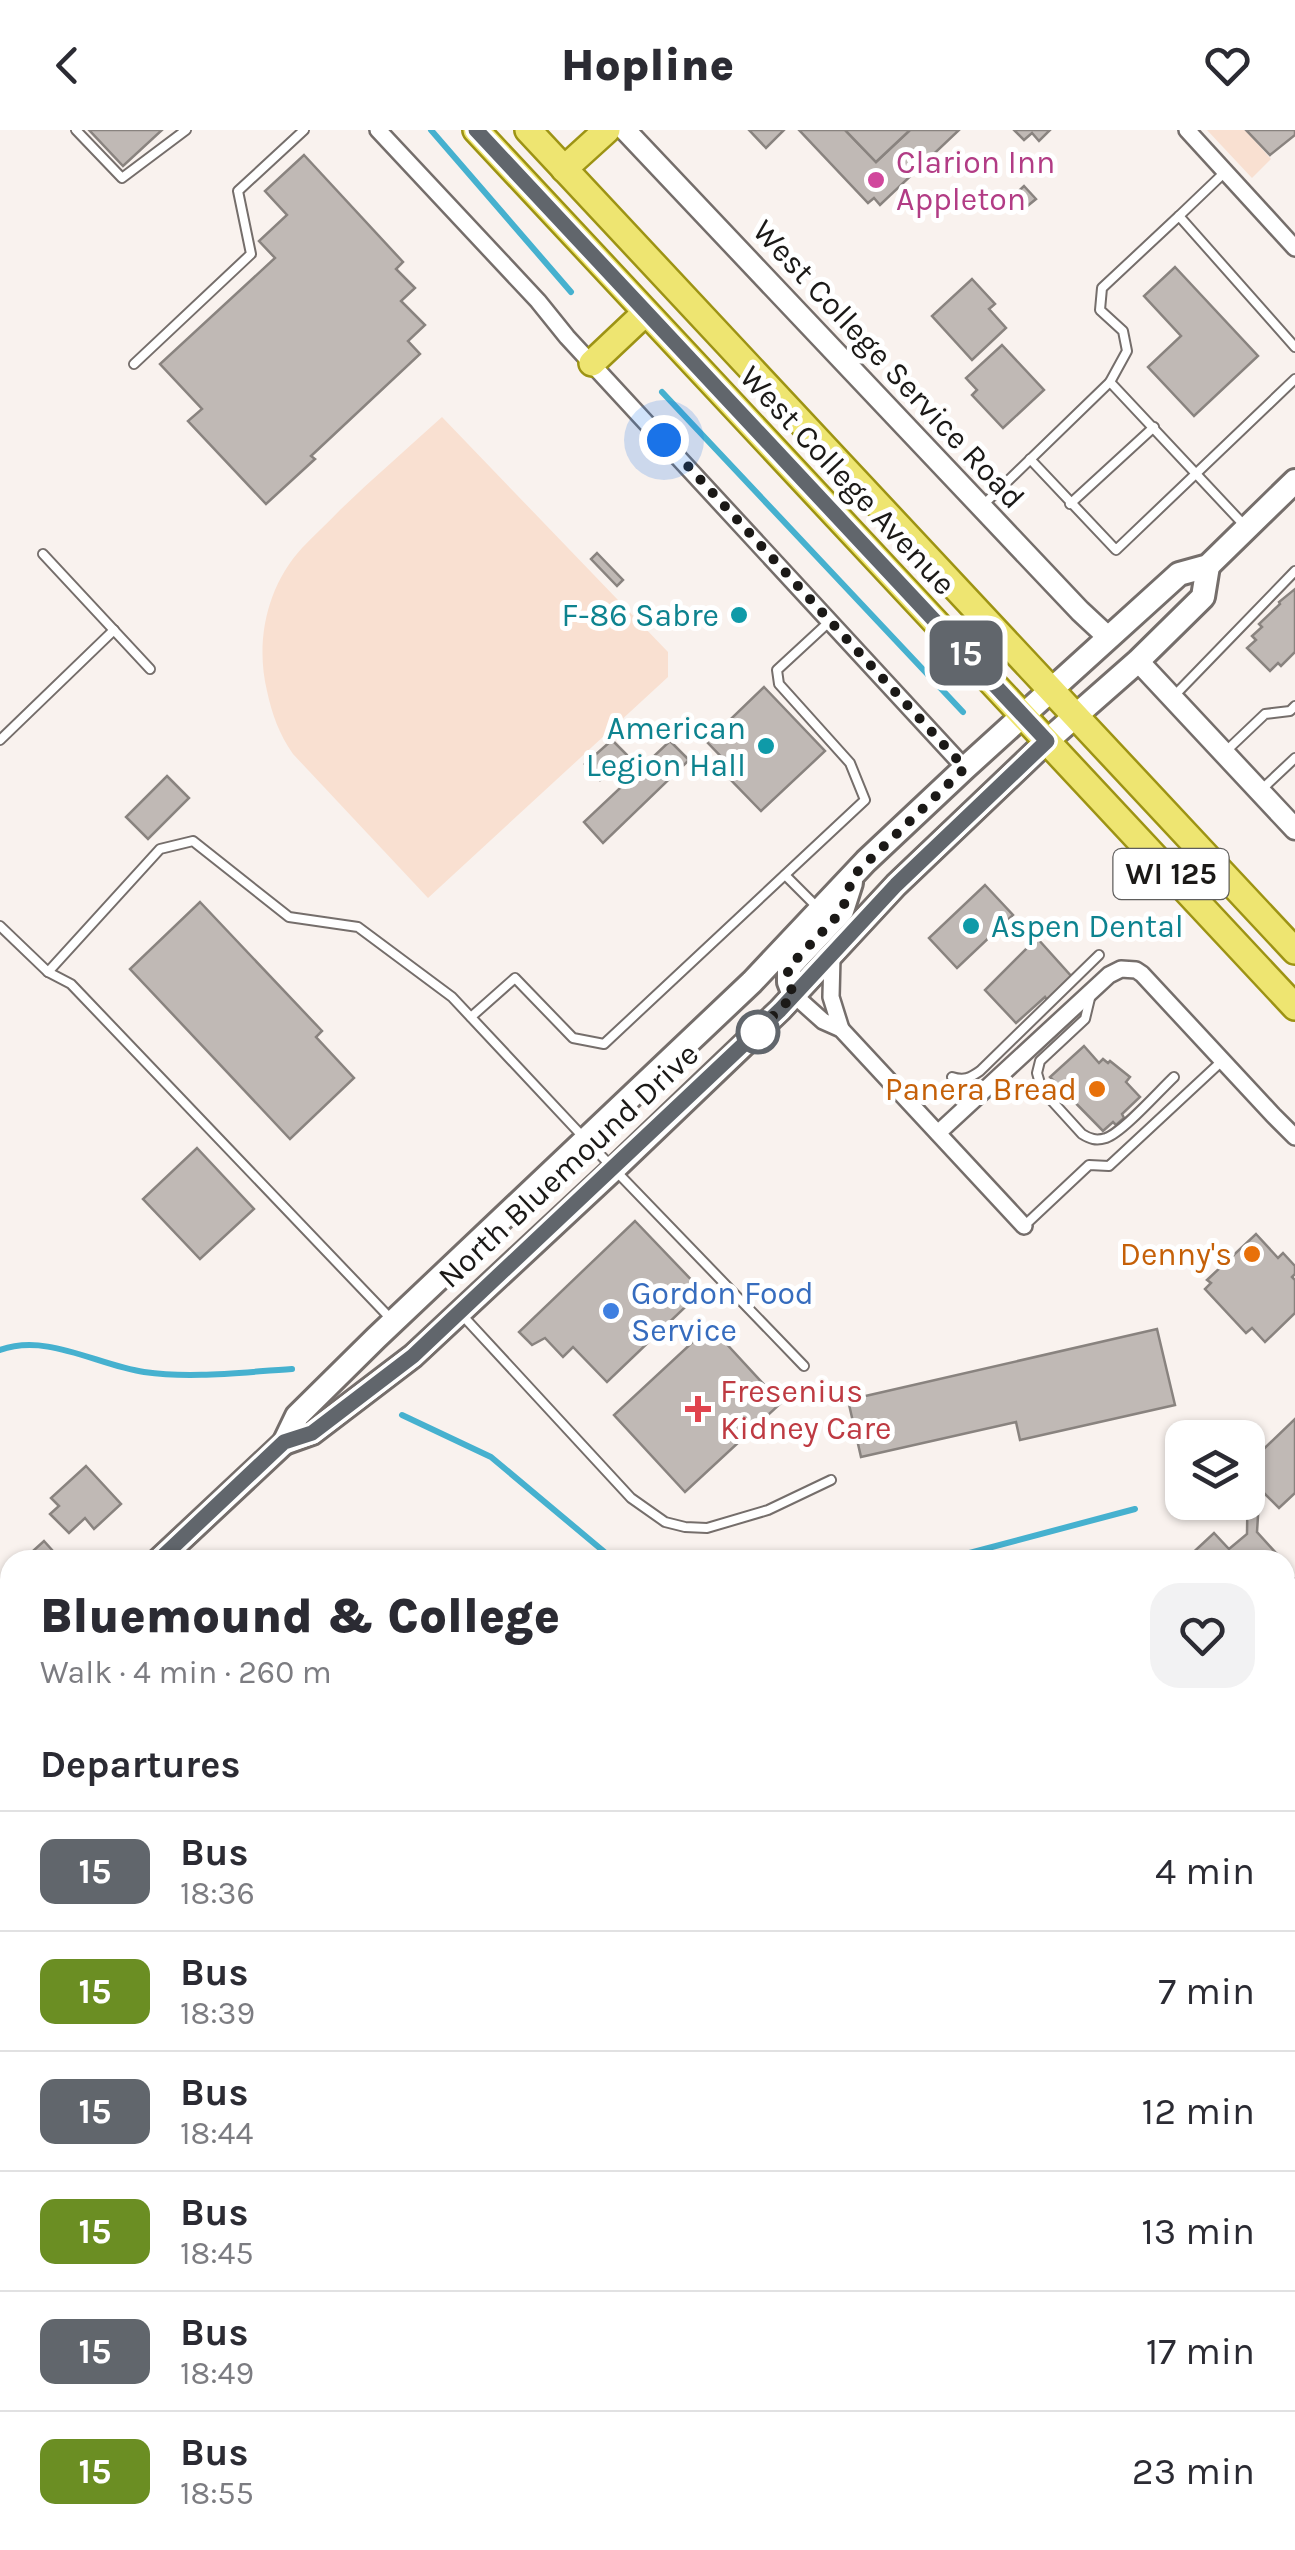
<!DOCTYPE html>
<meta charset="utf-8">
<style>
:root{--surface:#fff;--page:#f2f2f3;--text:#2b2b33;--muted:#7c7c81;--line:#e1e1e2}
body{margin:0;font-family:Karla,sans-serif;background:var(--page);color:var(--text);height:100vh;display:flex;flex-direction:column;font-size:38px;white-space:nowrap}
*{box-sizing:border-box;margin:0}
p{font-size:32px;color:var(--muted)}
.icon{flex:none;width:55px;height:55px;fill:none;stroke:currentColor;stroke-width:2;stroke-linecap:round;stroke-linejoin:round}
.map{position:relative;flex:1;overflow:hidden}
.sheet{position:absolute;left:0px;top:1420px;width:1295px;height:1000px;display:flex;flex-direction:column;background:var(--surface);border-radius:30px 30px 0 0;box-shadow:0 2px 8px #0004}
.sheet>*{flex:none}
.badge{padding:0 20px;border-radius:15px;font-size:35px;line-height:65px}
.fabs{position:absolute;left:1165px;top:1290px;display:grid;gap:20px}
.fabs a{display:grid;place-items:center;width:100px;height:100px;border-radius:20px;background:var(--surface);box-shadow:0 2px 8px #0004;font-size:50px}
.you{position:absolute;width:50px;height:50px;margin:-25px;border:8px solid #fff;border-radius:50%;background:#1a73e8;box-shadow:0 0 0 15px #1a73e833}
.map>.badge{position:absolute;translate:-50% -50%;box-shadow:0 0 0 5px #fff}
h2{padding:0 40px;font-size:38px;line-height:90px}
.round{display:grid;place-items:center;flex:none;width:105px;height:105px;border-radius:30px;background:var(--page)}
.headline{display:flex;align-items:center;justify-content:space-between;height:170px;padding:0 40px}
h1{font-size:48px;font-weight:800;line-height:75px}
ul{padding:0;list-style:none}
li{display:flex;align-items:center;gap:30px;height:120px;padding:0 40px;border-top:2px solid var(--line)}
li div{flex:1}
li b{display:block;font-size:38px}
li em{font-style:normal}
li .badge{min-width:110px;font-weight:700;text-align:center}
header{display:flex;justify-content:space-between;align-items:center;height:130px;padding:0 40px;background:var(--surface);font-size:45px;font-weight:800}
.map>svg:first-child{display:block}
.green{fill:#f9e0d1}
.water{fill:#46b1cf}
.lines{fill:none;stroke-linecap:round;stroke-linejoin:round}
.stream{stroke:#46b1cf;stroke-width:6}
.building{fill:#c0b9b5;stroke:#89837f;stroke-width:2.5}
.service-casing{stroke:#756e6b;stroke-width:12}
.minor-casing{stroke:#756e6b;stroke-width:20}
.tertiary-casing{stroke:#756e6b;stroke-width:25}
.secondary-casing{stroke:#756e6b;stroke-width:28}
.primary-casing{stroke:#9d9314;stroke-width:30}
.service{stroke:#fff;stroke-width:8}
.minor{stroke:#fff;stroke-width:15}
.tertiary{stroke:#fff;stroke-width:20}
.secondary{stroke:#fff;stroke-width:22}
.primary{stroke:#eee571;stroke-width:25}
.line-casing{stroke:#fff;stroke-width:22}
.line{stroke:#61666c;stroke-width:15}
.walk{stroke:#1b1917;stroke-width:10;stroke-dasharray:0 18}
.hotel-dot{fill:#d1479c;stroke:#fff;stroke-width:4}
.culture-dot{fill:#0f9aa8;stroke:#fff;stroke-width:4}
.stop-dot{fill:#fff;stroke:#61666c;stroke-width:5}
.food-dot{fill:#e8710a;stroke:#fff;stroke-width:4}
.shop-dot{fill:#3f7fe0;stroke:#fff;stroke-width:4}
.health-dot{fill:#e0444e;stroke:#fff;stroke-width:4}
.labels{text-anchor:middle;stroke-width:10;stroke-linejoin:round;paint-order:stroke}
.shield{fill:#fff;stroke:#5f5e5d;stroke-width:2.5}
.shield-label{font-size:30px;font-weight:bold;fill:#1b1917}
.hotel-label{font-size:32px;fill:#b23c85;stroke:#fff;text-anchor:start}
.street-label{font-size:32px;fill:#1b1917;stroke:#fff}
.culture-label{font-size:32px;fill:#0d838f;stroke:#fff;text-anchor:end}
.food-label{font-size:32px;fill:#c56008;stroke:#fff;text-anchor:end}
.shop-label{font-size:32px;fill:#366cbe;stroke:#fff;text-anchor:start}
.health-label{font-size:32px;fill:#be3a42;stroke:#fff;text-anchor:start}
</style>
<header><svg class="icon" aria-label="back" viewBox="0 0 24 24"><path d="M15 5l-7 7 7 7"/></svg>Hopline<svg class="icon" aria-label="heart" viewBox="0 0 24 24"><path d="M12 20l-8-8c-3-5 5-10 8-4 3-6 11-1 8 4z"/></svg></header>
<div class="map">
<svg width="1295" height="2420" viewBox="0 0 1295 2420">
<rect width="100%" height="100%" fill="#f9f2ee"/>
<!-- green -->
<g class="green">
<polygon points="1207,0 1245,0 1271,29 1252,48"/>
<path d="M442,287L668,522V547L428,768L293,624C279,604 272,584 267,561C255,511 267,456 302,418C314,405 328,393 340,380C373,348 408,318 442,287Z"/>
</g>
<!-- water -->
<polygon class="water" points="10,2102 10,2161 0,2151 0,2104"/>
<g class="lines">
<!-- stream -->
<g class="stream">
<polyline points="431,0 571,162"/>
<polyline points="662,262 963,582"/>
<path d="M0,1220C47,1203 97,1235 144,1242C192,1249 243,1242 292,1239"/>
<polyline points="402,1285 491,1327 614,1430"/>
<polyline points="943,1430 1135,1379"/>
</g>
</g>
<!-- building -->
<g class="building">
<polygon points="89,0 162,0 123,36"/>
<polygon points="749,0 784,0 766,18"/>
<polygon points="799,0 845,0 876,32 910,0 959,0 880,75 874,68 868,73"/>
<polygon points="845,0 910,0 876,32"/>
<polygon points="1014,0 1050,0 1039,11 1032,3 1024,10"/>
<polygon points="1246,0 1295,0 1295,5 1270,25"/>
<polygon points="304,25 403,132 396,139 415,158 401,171 425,195 408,211 420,224 311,326 315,329 266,374 188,291 202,279 160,234 275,128 259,111 287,85 265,61"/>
<polygon points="1024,56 1036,69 1020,82 1009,70"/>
<polygon points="1175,137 1258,226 1194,286 1148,237 1181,206 1144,166"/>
<polygon points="972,149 995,174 989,179 1006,198 972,230 932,186"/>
<polygon points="1002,215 1044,260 1003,298 972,265 977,260 966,248"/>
<polygon points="597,423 623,450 617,456 591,429"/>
<polygon points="1295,459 1295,522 1281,536 1278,533 1270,541 1247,518 1256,510 1252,506 1262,497 1259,494 1280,474 1279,472"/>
<polygon points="764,557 825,621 761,681 728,647 735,641 707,612"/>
<polygon points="612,610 627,625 600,650 585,634"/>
<polygon points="670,611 689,630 603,713 584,692"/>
<polygon points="167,646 189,668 148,709 126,687"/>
<polygon points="985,755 1013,785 957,838 929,808"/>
<polygon points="200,772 322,901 316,907 354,948 290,1009 130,839"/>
<polygon points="1037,808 1072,847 1047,870 1045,867 1016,893 985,860"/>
<polygon points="1084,916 1099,933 1103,929 1108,933 1110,931 1130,947 1126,952 1140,967 1122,984 1124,988 1116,995 1113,992 1103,1001 1050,947"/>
<polygon points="197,1018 254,1079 200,1129 143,1069"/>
<polygon points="635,1091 702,1161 607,1252 573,1217 563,1227 545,1208 532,1215 519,1202"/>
<polygon points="1256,1104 1278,1128 1283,1123 1295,1136 1295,1144 1292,1147 1295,1150 1295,1183 1265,1212 1252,1198 1246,1203 1205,1159 1211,1153 1207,1150"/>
<polygon points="710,1196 781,1273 685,1362 614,1285"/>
<polygon points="1157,1199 1175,1275 1020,1310 1016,1292 861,1327 848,1270"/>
<polygon points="1295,1289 1295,1363 1279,1378 1265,1364 1259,1370 1257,1402 1276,1423 1269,1430 1185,1430 1214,1403 1229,1419 1247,1404 1248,1334"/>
<polygon points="86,1336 121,1374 94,1399 85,1388 69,1403 50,1384 59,1376 51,1368"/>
<polygon points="44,1411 61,1430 23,1430"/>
<polygon points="1285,1719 1295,1729 1295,1896 1285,1885"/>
<polygon points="0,1773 7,1781 4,1784 10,1790 10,1815 2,1822 0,1820"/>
<polygon points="10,1904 10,2012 0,2022 0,1924 5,1919 0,1914"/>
<polygon points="522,2410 550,2410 551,2411 541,2420 528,2420 520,2412"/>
</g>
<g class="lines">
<!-- service casing -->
<g class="service-casing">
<g id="service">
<polyline points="76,0 122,48 186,0"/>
<polyline points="1179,86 1225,42"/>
<polyline points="134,234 251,124 238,61 304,0"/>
<polyline points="1030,329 1116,420 1295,249"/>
<polyline points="1070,374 1154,297"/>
<polyline points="982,376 1110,252"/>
<polyline points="1244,395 1110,252 1127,221 1123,201 1100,180 1102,158 1179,86 1295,217"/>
<polyline points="43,424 150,539"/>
<polyline points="1173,567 1295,441"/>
<polyline points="0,610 114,500"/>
<polyline points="1224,623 1265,584 1290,581 1295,576"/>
<polyline points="1260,661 1295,628"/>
<polyline points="785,745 817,777"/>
<polyline points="0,796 48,842 71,854 391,1189"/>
<polyline points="48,842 160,719 193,711 289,787 358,797 452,867 586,1010 804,1236"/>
<path d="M1091,864L1085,889L1040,931L1037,943L1042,960L1082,1004C1090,1009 1096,1011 1106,1008C1123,1002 1159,961 1174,947"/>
<polyline points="471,887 515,848 573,908 604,914 865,670 850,633 779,554 777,540 829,492"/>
<path d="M952,947C964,951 970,948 980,941L1099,825"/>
<polyline points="1024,1096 1089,1035 1109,1036 1222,931"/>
<polyline points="463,1186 631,1368 665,1392 685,1397 707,1398 768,1380 831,1350"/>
<polyline points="1285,1462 1295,1453"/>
<polyline points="1285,1624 1295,1635"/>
<polyline points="0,1705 10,1707"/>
<polyline points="1285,1897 1295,1909"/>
<polyline points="0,2220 10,2230"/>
<polyline points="111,2420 117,2410"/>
<polyline points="1033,2420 1043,2410"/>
</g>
</g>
<!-- minor casing -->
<g class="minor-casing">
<g id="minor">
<polyline points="378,0 538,171 567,207 965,638"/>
<polyline points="1187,0 1295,118"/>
<polyline points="832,826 831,867 841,899"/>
<polyline points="794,865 823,891 841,899 1024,1096"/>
<polyline points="938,1003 1109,845 1121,839 1136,840 1142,844 1273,985 1295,1007"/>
<polyline points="1285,2138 1295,2148"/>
<polyline points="799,2410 809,2420"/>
<polyline points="837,2410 848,2420"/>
</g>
</g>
<!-- tertiary casing -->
<g class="tertiary-casing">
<g id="tertiary">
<polyline points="625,0 1080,481 1109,508"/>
<polyline points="1138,531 1295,699"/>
<polyline points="1285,2064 1295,2055"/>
<polyline points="883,2420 894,2410"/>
<polyline points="941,2420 951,2410"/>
</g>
</g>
<!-- secondary casing -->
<g class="secondary-casing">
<g id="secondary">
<polyline points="794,865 789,852 789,837 842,781 851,753"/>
<polyline points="284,1313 312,1303 413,1226 615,1038 780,880 896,755 1047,611 1138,531 1203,467 1208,436"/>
<polyline points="159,1430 284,1313 297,1286 376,1208 752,852 866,731 965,638 1179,444 1208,436 1295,351"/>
<polyline points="0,1580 10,1571"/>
</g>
</g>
<!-- primary casing -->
<g class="primary-casing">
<g id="primary">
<polyline points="476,0 1295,877"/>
<polyline points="528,0 1295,821"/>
<polyline points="564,39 607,0"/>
<polyline points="592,233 645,183"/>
</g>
</g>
<!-- service -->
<use href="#service" class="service"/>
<!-- minor -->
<use href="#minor" class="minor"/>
<!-- tertiary -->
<use href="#tertiary" class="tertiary"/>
<!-- secondary -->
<use href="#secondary" class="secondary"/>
<!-- primary -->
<use href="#primary" class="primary"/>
</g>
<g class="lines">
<!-- line casing -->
<g class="line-casing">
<polyline id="line" points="159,1430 284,1312 312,1303 413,1226 780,880 896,755 1047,611 476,0"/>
</g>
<!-- line -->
<use href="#line" class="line"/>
<!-- walk -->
<polyline class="walk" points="664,310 965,638 853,746 842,781 788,838 788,852 794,865 752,907 758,902"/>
</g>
<!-- markers -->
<circle class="hotel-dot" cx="876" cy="50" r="10"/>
<g class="culture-dot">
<circle cx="739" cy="485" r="10"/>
<circle cx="766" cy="616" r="10"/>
<circle cx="971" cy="796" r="10"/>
</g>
<circle class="stop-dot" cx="758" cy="902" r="20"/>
<g class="food-dot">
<circle cx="1097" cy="959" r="10"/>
<circle cx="1252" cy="1124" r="10"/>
</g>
<circle class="shop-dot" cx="611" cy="1181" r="10"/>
<path class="health-dot" d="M693 1264h10v10h10v10h-10v10h-10v-10h-10v-10h10z"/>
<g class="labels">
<!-- shield labels -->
<rect class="shield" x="1113.5" y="719" width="115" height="50" rx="8"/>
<g class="shield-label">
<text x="1171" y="754">WI 125</text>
</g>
<!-- hotel labels -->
<g class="hotel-label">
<text x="896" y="43">Clarion Inn<tspan x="896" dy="37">Appleton</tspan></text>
</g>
<!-- street labels -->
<g class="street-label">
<text transform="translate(889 234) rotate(47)" y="11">West College Service Road</text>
<text transform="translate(848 350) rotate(47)" y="11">West College Avenue</text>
<text transform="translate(568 1035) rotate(-43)" y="11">North Bluemound Drive</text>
</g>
<!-- culture labels -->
<g class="culture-label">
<text x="719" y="496">F-86 Sabre</text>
<text x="746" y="609">American<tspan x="746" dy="37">Legion Hall</tspan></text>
<text x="991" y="807" text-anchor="start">Aspen Dental</text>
</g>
<!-- food labels -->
<g class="food-label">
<text x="1077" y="970">Panera Bread</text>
<text x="1232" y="1135">Denny's</text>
</g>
<!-- shop labels -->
<g class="shop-label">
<text x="631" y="1174">Gordon Food<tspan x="631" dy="37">Service</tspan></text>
</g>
<!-- health labels -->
<g class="health-label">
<text x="720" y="1272">Fresenius<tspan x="720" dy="37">Kidney Care</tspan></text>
</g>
</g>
</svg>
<div class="fabs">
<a><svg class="icon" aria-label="layers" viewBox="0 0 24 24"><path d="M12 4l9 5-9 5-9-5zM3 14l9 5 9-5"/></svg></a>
</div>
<div class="you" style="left:664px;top:310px"></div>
<b class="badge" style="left:966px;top:523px;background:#61666c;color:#fff">15</b>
<section class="sheet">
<div class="headline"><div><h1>Bluemound &amp; College</h1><p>Walk · 4 min · 260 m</p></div><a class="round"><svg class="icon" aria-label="heart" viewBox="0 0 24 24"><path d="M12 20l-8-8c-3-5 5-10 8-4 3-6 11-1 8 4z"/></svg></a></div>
<h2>Departures</h2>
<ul>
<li><span class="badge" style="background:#61666c;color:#fff">15</span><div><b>Bus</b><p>18:36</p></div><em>4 min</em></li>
<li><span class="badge" style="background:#6b8e23;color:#fff">15</span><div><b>Bus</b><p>18:39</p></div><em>7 min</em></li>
<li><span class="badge" style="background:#61666c;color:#fff">15</span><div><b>Bus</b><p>18:44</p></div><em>12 min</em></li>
<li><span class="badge" style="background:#6b8e23;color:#fff">15</span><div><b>Bus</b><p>18:45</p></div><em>13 min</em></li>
<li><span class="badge" style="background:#61666c;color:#fff">15</span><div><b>Bus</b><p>18:49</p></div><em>17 min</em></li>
<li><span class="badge" style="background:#6b8e23;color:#fff">15</span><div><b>Bus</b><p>18:55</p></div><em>23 min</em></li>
</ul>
</section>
</div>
